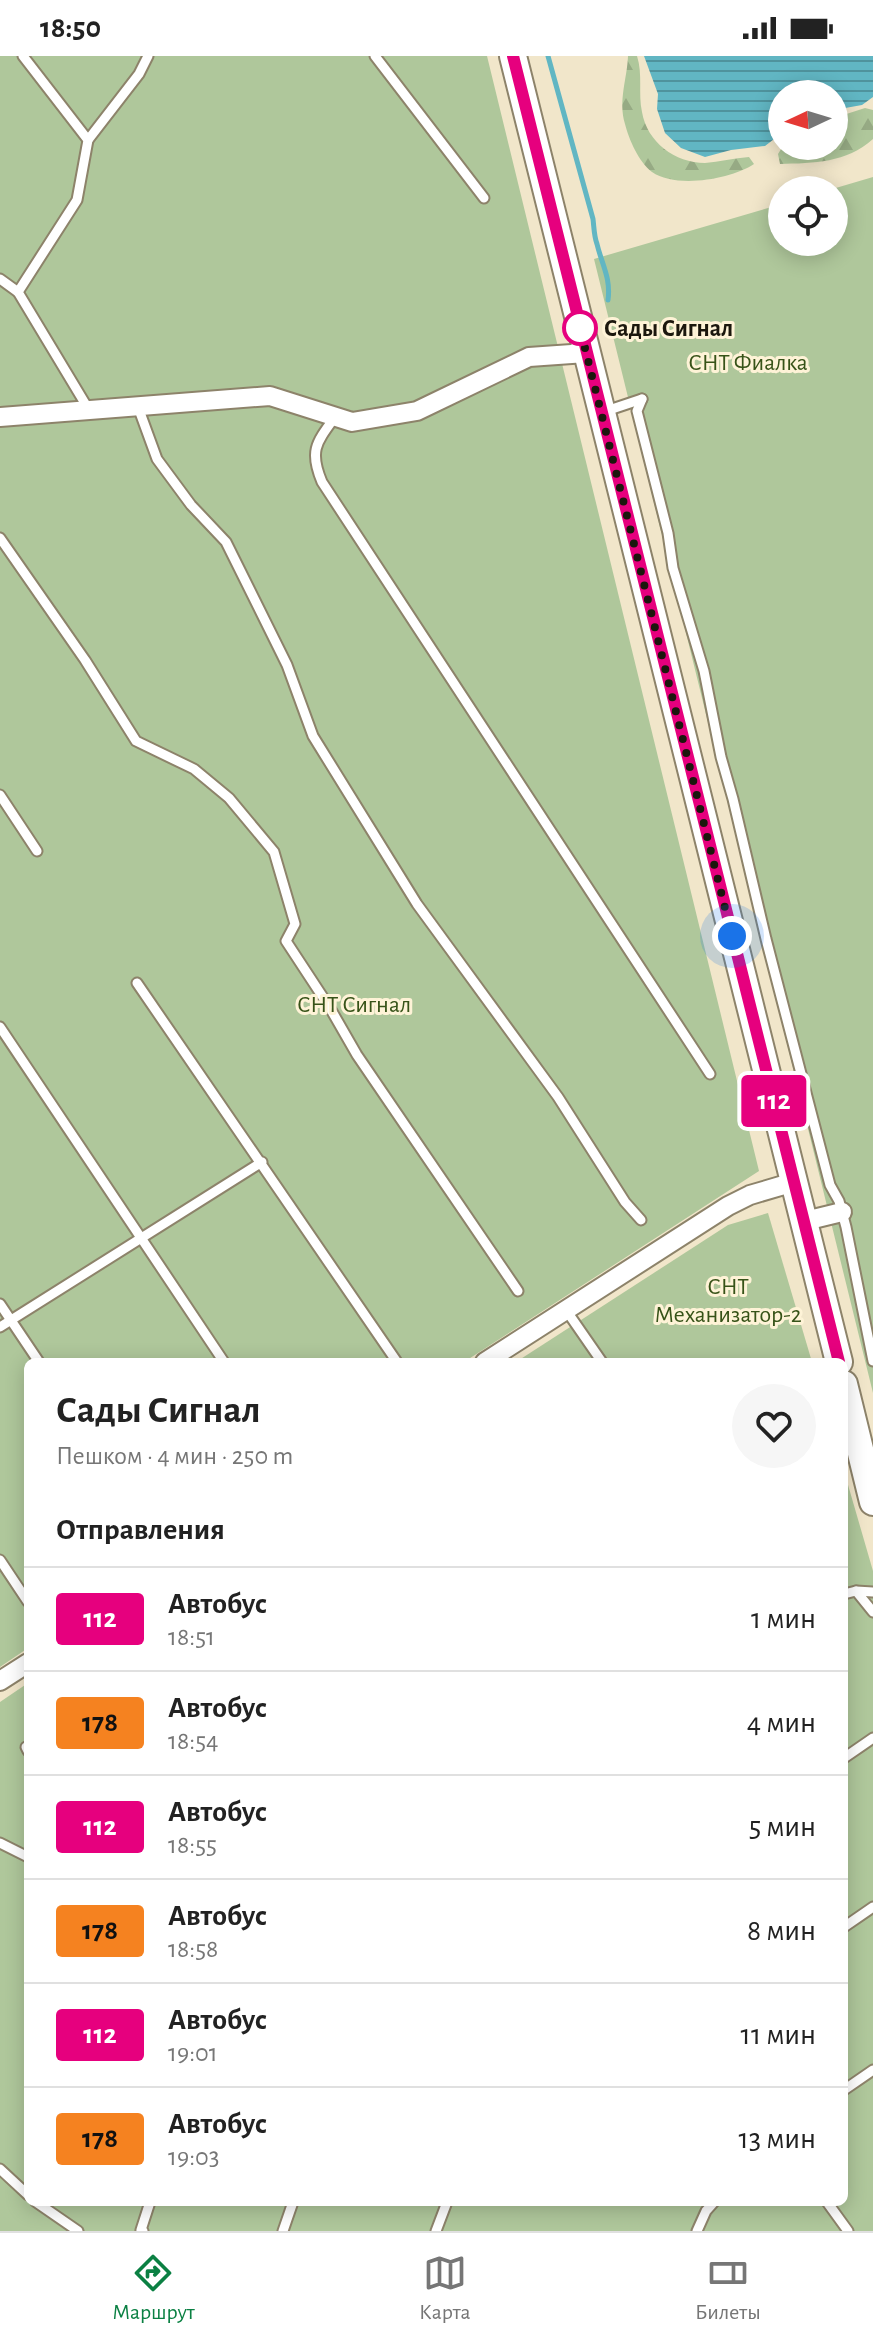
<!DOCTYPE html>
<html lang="ru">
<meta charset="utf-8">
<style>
:root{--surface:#fff;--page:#f6f6f6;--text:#222;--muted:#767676;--line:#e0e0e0;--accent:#0b8043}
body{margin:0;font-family:"Alegreya Sans",sans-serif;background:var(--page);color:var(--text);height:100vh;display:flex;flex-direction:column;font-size:30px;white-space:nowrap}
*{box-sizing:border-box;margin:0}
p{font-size:26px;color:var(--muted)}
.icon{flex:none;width:44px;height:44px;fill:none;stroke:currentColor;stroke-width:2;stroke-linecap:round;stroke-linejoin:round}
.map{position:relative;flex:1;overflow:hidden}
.drawer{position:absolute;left:24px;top:1302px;width:824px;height:848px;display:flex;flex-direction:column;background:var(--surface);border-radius:12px;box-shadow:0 4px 20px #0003}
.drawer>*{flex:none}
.badge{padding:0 16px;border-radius:6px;font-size:28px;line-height:52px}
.needle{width:52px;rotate:266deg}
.controls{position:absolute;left:768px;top:24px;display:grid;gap:16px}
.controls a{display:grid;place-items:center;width:80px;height:80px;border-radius:50%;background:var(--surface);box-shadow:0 4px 20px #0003;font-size:40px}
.you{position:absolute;width:40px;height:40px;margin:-20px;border:6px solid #fff;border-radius:50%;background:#1a73e8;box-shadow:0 0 0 12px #1a73e833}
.map>.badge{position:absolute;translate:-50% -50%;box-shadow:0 0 0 4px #fff}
h2{padding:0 32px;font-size:30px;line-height:72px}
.round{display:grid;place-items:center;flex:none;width:84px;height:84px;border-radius:42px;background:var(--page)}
.overview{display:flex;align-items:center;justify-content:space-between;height:136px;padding:0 32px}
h1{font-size:38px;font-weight:600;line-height:60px}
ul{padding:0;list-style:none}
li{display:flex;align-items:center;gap:24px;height:104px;padding:0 32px;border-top:2px solid var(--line)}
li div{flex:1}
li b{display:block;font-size:30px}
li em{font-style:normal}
li .badge{min-width:88px;font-weight:700;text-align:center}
.status{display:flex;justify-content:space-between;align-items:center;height:56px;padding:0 40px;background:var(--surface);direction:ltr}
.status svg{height:22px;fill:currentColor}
.dock{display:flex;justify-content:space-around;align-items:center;height:112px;border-top:2px solid var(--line);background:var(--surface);font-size:22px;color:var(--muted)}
.dock a{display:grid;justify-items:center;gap:4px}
.dock .selected{color:var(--accent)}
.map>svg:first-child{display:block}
.forest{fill:url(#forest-firs)}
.green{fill:#afc79b}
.water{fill:url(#water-rules)}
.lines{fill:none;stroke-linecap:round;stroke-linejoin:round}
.stream{stroke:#61b6c3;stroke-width:5}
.lane-casing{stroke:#8d836a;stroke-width:13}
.street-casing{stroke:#8d836a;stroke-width:22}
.secondary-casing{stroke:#8d836a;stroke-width:30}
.lane{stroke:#fff;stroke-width:9}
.street{stroke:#fff;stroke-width:18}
.secondary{stroke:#fff;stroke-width:26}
.line-casing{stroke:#fff;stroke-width:18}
.line{stroke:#e6007e;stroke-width:12}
.walk{stroke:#1b170d;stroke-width:8;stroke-dasharray:0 14.4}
.stop-dot{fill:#fff;stroke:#e6007e;stroke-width:4}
.labels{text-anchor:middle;stroke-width:6;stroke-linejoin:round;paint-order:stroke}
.stop-label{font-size:24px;font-weight:bold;fill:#1b170d;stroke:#fef3d7;text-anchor:start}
.park-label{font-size:24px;fill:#375318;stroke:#fef3d7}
</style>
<div class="status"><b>18:50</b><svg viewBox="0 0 49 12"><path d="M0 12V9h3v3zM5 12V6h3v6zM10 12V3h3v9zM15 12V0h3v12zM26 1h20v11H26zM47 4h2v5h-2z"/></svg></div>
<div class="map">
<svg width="873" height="2175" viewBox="0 0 873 2175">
<defs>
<pattern id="forest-firs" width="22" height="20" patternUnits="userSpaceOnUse" patternTransform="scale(2)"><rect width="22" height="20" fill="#afc79b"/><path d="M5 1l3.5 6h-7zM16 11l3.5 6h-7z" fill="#96aa84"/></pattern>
<pattern id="water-rules" width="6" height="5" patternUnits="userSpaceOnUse" patternTransform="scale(2)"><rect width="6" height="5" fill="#61b6c3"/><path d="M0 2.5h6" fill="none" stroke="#4f939d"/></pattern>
</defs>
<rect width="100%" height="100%" fill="#f1e6ca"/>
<!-- forest -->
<g class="forest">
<path d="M628,0H637C643,19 638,37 642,56C647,86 675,107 705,107C719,106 734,102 749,101L754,108C732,123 676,133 652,116C639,106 629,84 625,68C618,44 627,24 628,0Z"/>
<path d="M865,52L873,54V83C846,107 814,107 780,108L778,98L783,90H834V62Z"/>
</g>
<!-- green -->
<g class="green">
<polygon points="0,0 487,0 759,1115 464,1306 28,1306 28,1592 0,1611"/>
<polygon points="873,121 873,1337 594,203 782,148 782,186 834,186 834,134 829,134"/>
<polygon points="768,1157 812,1306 516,1306 728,1169"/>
<polygon points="844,1415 873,1515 873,2175 0,2175 0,1646 28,1627 28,2146 844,2146"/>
</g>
<!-- water -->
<polygon class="water" points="644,0 873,0 873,41 862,49 834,54 834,38 782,38 782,77 765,90 731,94 705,101 681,92 665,77 657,53 658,38"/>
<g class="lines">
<!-- stream -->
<path class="stream" d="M548,0L593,163C594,171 594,180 597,188C602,209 611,222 608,244"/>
<!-- lane casing -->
<g class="lane-casing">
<g id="lane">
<polyline points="23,0 88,84 77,144 18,236 89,354"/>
<polyline points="375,0 484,142"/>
<polyline points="88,84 139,18 148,0"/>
<polyline points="0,223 18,236"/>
<polyline points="642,343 637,355 668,477 673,512 704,615 721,701 733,743 766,883 830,1129 839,1145 846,1171 873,1305"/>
<polyline points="138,351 157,403 191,449 226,486 287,609 313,680 417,848 558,1041 625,1146 641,1164"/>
<polyline points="603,356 642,343"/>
<path d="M335,361C316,387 309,395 322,426L710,1018"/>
<polyline points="0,482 85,604 136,685 194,713 229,742 274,796 295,868 286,885 330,952 357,999 518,1235"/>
<polyline points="0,739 37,795"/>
<polyline points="137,927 397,1306"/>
<polyline points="0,971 224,1306"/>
<polyline points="0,1248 39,1306"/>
<polyline points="566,1254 602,1306"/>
<polyline points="0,1271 262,1106"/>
<polyline points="0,1504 28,1546"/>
<polyline points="856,1535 873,1536"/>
<polyline points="844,1538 856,1535 873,1556"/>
<polyline points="26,1691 28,1695"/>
<polyline points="844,1702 873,1682"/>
<polyline points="0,1787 28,1801"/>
<polyline points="844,1871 873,1851"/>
<polyline points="844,2034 873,2014"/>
<polyline points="0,2113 28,2139"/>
<polyline points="36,2146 78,2175"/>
<polyline points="827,2146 848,2175"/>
<polyline points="143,2175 141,2174 150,2146"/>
<polyline points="283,2175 293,2146"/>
<polyline points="436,2175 447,2146"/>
<polyline points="697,2175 706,2155 714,2146"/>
</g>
</g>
<!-- street casing -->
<g class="street-casing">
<g id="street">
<polyline points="0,361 270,340 352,366 417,355 529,301 586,297"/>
<polyline points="805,1165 842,1156"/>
<polyline points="485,1306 728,1150 750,1139 794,1126"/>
<polyline points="0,1625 28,1607"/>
</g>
</g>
<!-- secondary casing -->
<g class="secondary-casing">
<g id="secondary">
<polyline points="513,0 839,1306"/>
<polyline points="844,1328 873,1446"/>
</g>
</g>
<!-- lane -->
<use href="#lane" class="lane"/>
<!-- street -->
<use href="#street" class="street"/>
<!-- secondary -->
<use href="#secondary" class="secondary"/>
</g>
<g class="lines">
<!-- line casing -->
<g class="line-casing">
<polyline id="line" points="513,0 839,1306"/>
</g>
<!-- line -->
<use href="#line" class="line"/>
<!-- walk -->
<polyline class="walk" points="580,272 579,268 732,880"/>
</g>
<!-- markers -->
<circle class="stop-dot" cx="580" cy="272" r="16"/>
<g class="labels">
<!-- stop labels -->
<g class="stop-label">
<text x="604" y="280">Сады Сигнал</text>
</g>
<!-- park labels -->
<g class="park-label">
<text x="748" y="314">СНТ Фиалка</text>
<text x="354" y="956">СНТ Сигнал</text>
<text x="728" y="1238">СНТ<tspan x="728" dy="28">Механизатор-2</tspan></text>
</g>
</g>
</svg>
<div class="controls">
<a><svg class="needle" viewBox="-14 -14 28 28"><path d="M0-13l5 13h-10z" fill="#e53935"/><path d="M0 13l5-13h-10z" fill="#767676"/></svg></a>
<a><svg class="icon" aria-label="locate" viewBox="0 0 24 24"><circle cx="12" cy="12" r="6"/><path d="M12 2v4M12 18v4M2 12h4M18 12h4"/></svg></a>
</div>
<div class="you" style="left:732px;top:880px"></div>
<b class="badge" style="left:774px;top:1045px;background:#e6007e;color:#fff">112</b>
<section class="drawer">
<div class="overview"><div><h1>Сады Сигнал</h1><p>Пешком · 4 мин · 250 m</p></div><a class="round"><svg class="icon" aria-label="heart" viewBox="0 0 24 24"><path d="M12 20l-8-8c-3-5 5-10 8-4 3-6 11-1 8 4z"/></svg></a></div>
<h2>Отправления</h2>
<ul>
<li><span class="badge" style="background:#e6007e;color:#fff">112</span><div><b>Автобус</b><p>18:51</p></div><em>1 мин</em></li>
<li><span class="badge" style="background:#f58220;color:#111">178</span><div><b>Автобус</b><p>18:54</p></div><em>4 мин</em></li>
<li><span class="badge" style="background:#e6007e;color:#fff">112</span><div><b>Автобус</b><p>18:55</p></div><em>5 мин</em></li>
<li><span class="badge" style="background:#f58220;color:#111">178</span><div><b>Автобус</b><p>18:58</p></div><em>8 мин</em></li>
<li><span class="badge" style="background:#e6007e;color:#fff">112</span><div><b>Автобус</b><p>19:01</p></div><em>11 мин</em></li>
<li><span class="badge" style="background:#f58220;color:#111">178</span><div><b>Автобус</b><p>19:03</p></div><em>13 мин</em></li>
</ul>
</section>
</div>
<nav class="dock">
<a class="selected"><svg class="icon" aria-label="directions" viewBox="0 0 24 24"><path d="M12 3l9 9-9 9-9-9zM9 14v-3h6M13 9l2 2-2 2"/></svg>Маршрут</a>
<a><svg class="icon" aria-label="map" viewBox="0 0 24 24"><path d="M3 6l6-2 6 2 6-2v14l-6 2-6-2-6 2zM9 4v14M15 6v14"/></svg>Карта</a>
<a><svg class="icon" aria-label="tickets" viewBox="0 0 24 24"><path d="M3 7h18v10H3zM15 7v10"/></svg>Билеты</a>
</nav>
